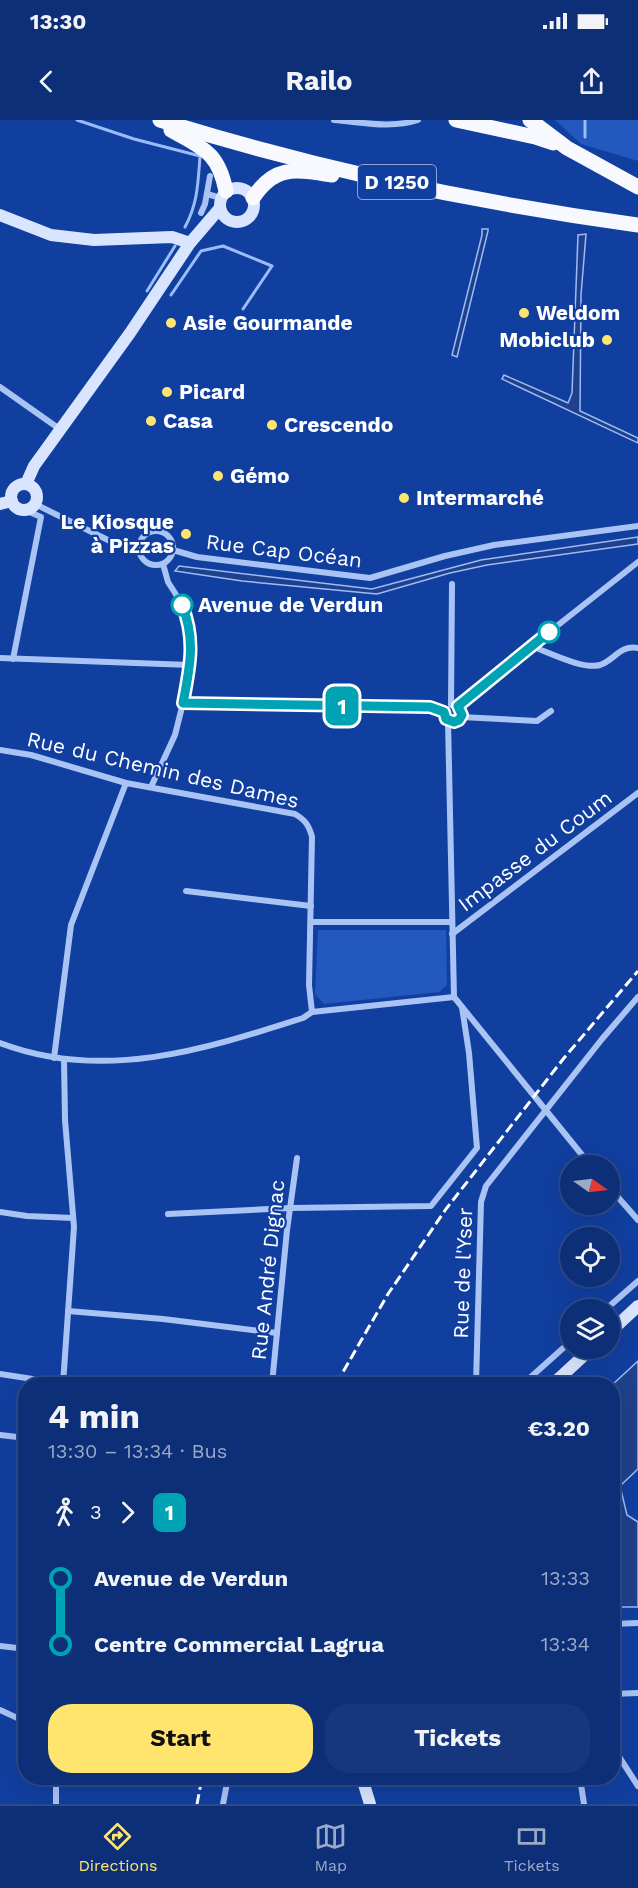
<!DOCTYPE html>
<meta charset="utf-8">
<style>
:root{--surface:#0d2f78;--page:#16377d;--text:#f1f3f6;--muted:#9aa9c6;--line:#2d4a8a;--accent:#ffe56d}
body{margin:0;font-family:"Work Sans",sans-serif;background:var(--page);color:var(--text);height:100vh;display:flex;flex-direction:column;font-size:22px;white-space:nowrap}
*{box-sizing:border-box;margin:0}
p{font-size:20px;color:var(--muted)}
.icon{flex:none;width:33px;height:33px;fill:none;stroke:currentColor;stroke-width:2;stroke-linecap:round;stroke-linejoin:round}
.map{position:relative;flex:1;overflow:hidden}
.sheet{position:absolute;left:18px;top:1257px;width:602px;height:408px;display:flex;flex-direction:column;background:var(--surface);border-radius:24px;box-shadow:0 6px 24px #0002,0 0 0 2px var(--line)}
.sheet>*{flex:none}
.badge{padding:0 12px;border-radius:9px;font-size:21px;line-height:39px}
.needle{width:39px;rotate:104deg}
.fabs{position:absolute;left:560px;top:1035px;display:grid;gap:12px}
.fabs a{display:grid;place-items:center;width:60px;height:60px;border-radius:50%;background:var(--surface);box-shadow:0 6px 24px #0002,0 0 0 2px var(--line);font-size:30px}
.map>.badge{position:absolute;translate:-50% -50%;box-shadow:0 0 0 3px #fff}
.legs{display:flex;align-items:center;gap:9px;height:66px;padding:0 30px;font-size:20px}
.legs p{margin-inline-start:auto}
.summary{display:flex;align-items:center;justify-content:space-between;height:102px;padding:0 30px}
h1{font-size:33px;font-weight:700;line-height:45px}
.action{display:flex;gap:12px;margin-top:auto;padding:12px 30px}
.action a{flex:1;height:69px;border-radius:24px;background:var(--accent);color:#111;font-size:24px;font-weight:700;line-height:69px;text-align:center}
.action a+a{background:var(--page);color:var(--text)}
ul{padding:0 30px;list-style:none}
li{display:flex;align-items:center;gap:21px;height:66px;font-size:22px}
li i{display:grid;place-items:center;width:9px;height:100%;margin:0 8px;background:currentColor}
li i::after{content:'';width:15px;height:15px;margin:-8px;border:4px solid;border-radius:50%;background:var(--surface)}
li p{margin-inline-start:auto}
li:first-child i{background:linear-gradient(#0000 50%,currentColor 0)}
li:last-child i{background:linear-gradient(currentColor 50%,#0000 0)}
.status{display:flex;justify-content:space-between;align-items:center;height:42px;padding:0 30px;background:var(--surface);direction:ltr}
.status svg{height:16px;fill:currentColor}
header{display:flex;justify-content:space-between;align-items:center;height:78px;padding:0 30px;background:var(--surface);font-size:27px;font-weight:700}
.dock{display:flex;justify-content:space-around;align-items:center;height:84px;border-top:2px solid var(--line);background:var(--surface);font-size:16px;color:var(--muted)}
.dock a{display:grid;justify-items:center;gap:3px}
.dock .current{color:var(--accent)}
.map>svg:first-child{display:block}
.green{fill:#2358bf}
.water{fill:#1f418b;stroke:#9bbcf8;stroke-width:1.5}
.lines{fill:none;stroke-linecap:round;stroke-linejoin:round}
.stream{stroke:#9bbcf8;stroke-width:3}
.street{stroke:#a9c3f5;stroke-width:6}
.secondary{stroke:#d9e5fe;stroke-width:12}
.primary{stroke:#f7f9ff;stroke-width:15}
.rail{stroke:#fff;stroke-width:3;stroke-dasharray:10 4.5;stroke-linecap:butt}
.line-1-casing{stroke:#fff;stroke-width:14}
.line-1{stroke:#00a3b4;stroke-width:9}
.poi-dot{fill:#ffe56d;stroke:#113fa0;stroke-width:2}
.stop-1-dot{fill:#fff;stroke:#00a3b4;stroke-width:3}
.labels{text-anchor:middle;stroke-width:4.5;stroke-linejoin:round;paint-order:stroke}
.shield{fill:#113fa0;stroke:#b8c5e2;stroke-width:1.5}
.shield-label{font-size:20px;font-weight:bold;fill:#fff}
.poi-label{font-size:21px;font-weight:bold;fill:#fff;stroke:#113fa0;text-anchor:start}
.street-label{font-size:21px;fill:#fff;stroke:#113fa0}
.stop-label{font-size:21px;font-weight:bold;fill:#fff;stroke:#113fa0;text-anchor:start}
</style>
<div class="status"><b>13:30</b><svg viewBox="0 0 49 12"><path d="M0 12V9h3v3zM5 12V6h3v6zM10 12V3h3v9zM15 12V0h3v12zM26 1h20v11H26zM47 4h2v5h-2z"/></svg></div>
<header><svg class="icon" aria-label="back" viewBox="0 0 24 24"><path d="M15 5l-7 7 7 7"/></svg>Railo<svg class="icon" aria-label="share" viewBox="0 0 24 24"><path d="M12 15V3M7 8l5-5 5 5M5 13v7h14v-7"/></svg></header>
<div class="map">
<svg width="638" height="1684" viewBox="0 0 638 1684">
<rect width="100%" height="100%" fill="#113fa0"/>
<!-- green -->
<g class="green">
<polygon points="555,0 638,0 638,41 581,24"/>
<polygon points="318,810 446,810 447,865 439,872 324,884 315,874"/>
</g>
<!-- water -->
<g class="water">
<polygon points="482,109 488,109 488,111 457,237 452,235 482,115"/>
<polygon points="586,114 581,175 580,291 638,318 638,323 502,259 504,255 568,283 572,273 578,115"/>
<polygon points="638,417 638,424 487,445 450,453 377,474 242,461 175,451 179,446 372,469 481,440"/>
<polygon points="638,1241 638,1349 620,1366 627,1395 638,1402 638,1487 612,1487 612,1265"/>
</g>
<g class="lines">
<!-- stream -->
<g class="stream">
<path d="M77,0L134,19L200,36C198,62 198,83 185,107"/>
<polyline points="585,0 585,17"/>
<polyline points="147,171 175,126"/>
<polyline points="171,175 201,131 223,126 272,146 243,189"/>
</g>
<!-- street -->
<g class="street">
<path d="M334,0C361,2 391,9 418,0"/>
<polyline points="207,74 221,78"/>
<polyline points="201,93 205,84 210,56"/>
<polyline points="0,267 61,310"/>
<polyline points="35,384 116,424 140,428"/>
<circle cx="156" cy="428" r="17"/>
<polyline points="173,430 197,437 370,458 445,436 494,425 638,406"/>
<path d="M531,526C548,532 583,550 600,545C615,540 619,525 638,528"/>
<polyline points="0,538 190,545"/>
<polyline points="13,539 41,397 25,390"/>
<polyline points="183,583 430,587 444,592"/>
<polyline points="451,585 452,464"/>
<polyline points="458,586 482,565 638,442"/>
<polyline points="444,592 444,596 448,601 457,601 462,593 458,586"/>
<polyline points="461,597 537,601 551,591"/>
<polyline points="448,601 454,877"/>
<path d="M0,630L31,635L126,663L295,694C305,700 309,705 312,717L309,865L312,892"/>
<polyline points="151,667 175,615 183,583 191,527 188,500 182,484 168,462 163,444"/>
<polyline points="186,771 311,786"/>
<polyline points="311,802 452,802"/>
<polyline points="452,814 638,673"/>
<polyline points="454,877 591,1046"/>
<path d="M0,923C103,962 203,930 303,898L312,892L454,877"/>
<polyline points="54,938 71,805 126,663"/>
<polyline points="609,1067 638,1100"/>
<polyline points="0,1092 27,1096 73,1098"/>
<polyline points="168,1094 291,1088 431,1086 477,1028 469,933 462,887"/>
<polyline points="605,1190 638,1161"/>
<polyline points="68,1191 163,1199 277,1213"/>
<polyline points="0,1254 65,1264"/>
<polyline points="63,1264 74,1107 65,1000 64,939"/>
<polyline points="272,1264 287,1110 297,1038"/>
<polyline points="476,1264 481,1082 486,1066 602,919 638,877"/>
<polyline points="523,1264 570,1222"/>
<polyline points="0,1315 26,1318"/>
<polyline points="612,1504 638,1503"/>
<polyline points="0,1526 26,1529"/>
<polyline points="612,1574 638,1573"/>
<polyline points="0,1590 26,1602"/>
<polyline points="612,1632 616,1632 638,1666"/>
<polyline points="56,1658 56,1684"/>
<polyline points="580,1658 584,1684"/>
<polyline points="223,1684 228,1658"/>
</g>
<!-- secondary -->
<g class="secondary">
<circle cx="237" cy="85" r="17"/>
<polyline points="0,95 51,115 94,120 172,117 190,123"/>
<polyline points="26,364 34,346 130,213 190,123 220,88"/>
<circle cx="24" cy="377" r="13"/>
<polyline points="0,384 12,381"/>
<polyline points="609,1213 638,1186"/>
<polyline points="553,1264 592,1228"/>
<polyline points="362,1658 370,1684"/>
</g>
<!-- primary -->
<g class="primary">
<path d="M160,0C316,49 476,83 638,105"/>
<polyline points="456,0 535,17 553,23"/>
<polyline points="530,0 567,28 638,67"/>
<path d="M171,10C204,29 218,32 226,71"/>
<path d="M253,78C275,44 297,50 332,55"/>
</g>
<!-- rail -->
<g class="rail">
<polyline points="336,1264 388,1174 446,1089 564,938 638,851"/>
<polyline points="197,1684 202,1658"/>
</g>
</g>
<g class="lines">
<!-- line-1 casing -->
<g class="line-1-casing">
<path id="line-1" d="M182,485C196,519 190,547 183,583L430,587L444,592L446,599L454,602L459,600L462,595L458,586L549,512"/>
</g>
<!-- line-1 -->
<use href="#line-1" class="line-1"/>
</g>
<!-- markers -->
<g class="poi-dot">
<circle cx="524" cy="193" r="6"/>
<circle cx="171" cy="203" r="6"/>
<circle cx="607" cy="220" r="6"/>
<circle cx="167" cy="272" r="6"/>
<circle cx="151" cy="301" r="6"/>
<circle cx="272" cy="305" r="6"/>
<circle cx="218" cy="356" r="6"/>
<circle cx="404" cy="378" r="6"/>
<circle cx="186" cy="414" r="6"/>
</g>
<g class="stop-1-dot">
<circle cx="182" cy="485" r="10"/>
<circle cx="549" cy="512" r="10"/>
</g>
<g class="labels">
<!-- shield labels -->
<rect class="shield" x="358" y="45" width="78" height="34" rx="4.5"/>
<g class="shield-label">
<text x="397" y="69">D 1250</text>
</g>
<!-- poi labels -->
<g class="poi-label">
<text x="536" y="200">Weldom</text>
<text x="183" y="210">Asie Gourmande</text>
<text x="595" y="227" text-anchor="end">Mobiclub</text>
<text x="179" y="279">Picard</text>
<text x="163" y="308">Casa</text>
<text x="284" y="312">Crescendo</text>
<text x="230" y="363">Gémo</text>
<text x="416" y="385">Intermarché</text>
<text x="174" y="409" text-anchor="end">Le Kiosque<tspan x="174" dy="24">à Pizzas</tspan></text>
</g>
<!-- street labels -->
<g class="street-label">
<text transform="translate(284 431) rotate(7)" y="7">Rue Cap Océan</text>
<text transform="translate(163 650) rotate(13)" y="7">Rue du Chemin des Dames</text>
<text transform="translate(535 731) rotate(-37)" y="7">Impasse du Coum</text>
<text transform="translate(268 1150) rotate(-84)" y="7">Rue André Dignac</text>
<text transform="translate(463 1153) rotate(-88)" y="7">Rue de l'Yser</text>
</g>
<!-- stop labels -->
<g class="stop-label">
<text x="198" y="492">Avenue de Verdun</text>
</g>
</g>
</svg>
<div class="fabs">
<a><svg class="needle" viewBox="-14 -14 28 28"><path d="M0-13l5 13h-10z" fill="#e53935"/><path d="M0 13l5-13h-10z" fill="#9aa9c6"/></svg></a>
<a><svg class="icon" aria-label="locate" viewBox="0 0 24 24"><circle cx="12" cy="12" r="6"/><path d="M12 2v4M12 18v4M2 12h4M18 12h4"/></svg></a>
<a><svg class="icon" aria-label="layers" viewBox="0 0 24 24"><path d="M12 4l9 5-9 5-9-5zM3 14l9 5 9-5"/></svg></a>
</div>
<b class="badge" style="left:342px;top:586px;background:#00a3b4;color:#fff">1</b>
<section class="sheet">
<div class="summary"><div><h1>4 min</h1><p>13:30 – 13:34 · Bus</p></div><b>€3.20</b></div>
<div class="legs"><svg class="icon" aria-label="walk" viewBox="0 0 24 24"><circle cx="13" cy="4" r="2"/><path d="M13 8l-2 6 4 7M11 14l-3 7M7 12l3-4h3l4 4"/></svg>3<svg class="icon" aria-label="forward" viewBox="0 0 24 24"><path d="M9 5l7 7-7 7"/></svg><b class="badge" style="background:#00a3b4;color:#fff">1</b></div>
<ul>
<li><i style="color:#00a3b4"></i><b>Avenue de Verdun</b><p>13:33</p></li>
<li><i style="color:#00a3b4"></i><b>Centre Commercial Lagrua</b><p>13:34</p></li>
</ul>
<div class="action"><a>Start</a><a>Tickets</a></div>
</section>
</div>
<nav class="dock">
<a class="current"><svg class="icon" aria-label="directions" viewBox="0 0 24 24"><path d="M12 3l9 9-9 9-9-9zM9 14v-3h6M13 9l2 2-2 2"/></svg>Directions</a>
<a><svg class="icon" aria-label="map" viewBox="0 0 24 24"><path d="M3 6l6-2 6 2 6-2v14l-6 2-6-2-6 2zM9 4v14M15 6v14"/></svg>Map</a>
<a><svg class="icon" aria-label="tickets" viewBox="0 0 24 24"><path d="M3 7h18v10H3zM15 7v10"/></svg>Tickets</a>
</nav>
